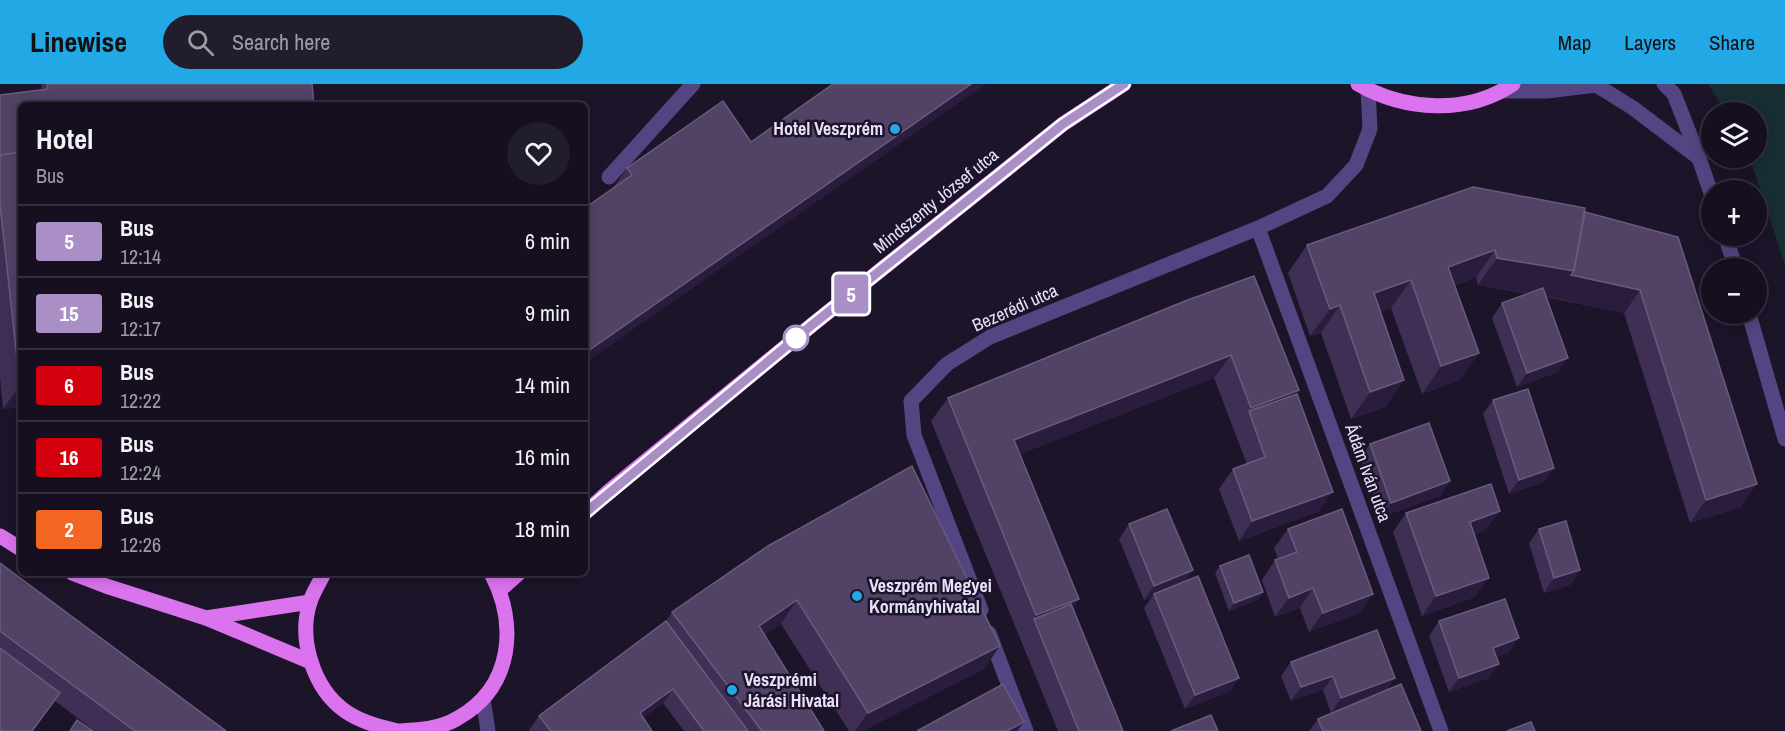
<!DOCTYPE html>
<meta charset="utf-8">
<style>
:root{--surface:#150f1f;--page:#221d2c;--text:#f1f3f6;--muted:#9d9ca4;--line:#342f3d;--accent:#22a8e5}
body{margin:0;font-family:"Archivo Narrow",sans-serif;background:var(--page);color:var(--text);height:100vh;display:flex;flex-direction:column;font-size:22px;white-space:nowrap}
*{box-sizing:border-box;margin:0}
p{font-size:20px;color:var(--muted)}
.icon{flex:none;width:33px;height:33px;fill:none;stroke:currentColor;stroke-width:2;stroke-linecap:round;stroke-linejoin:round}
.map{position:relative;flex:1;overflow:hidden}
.panel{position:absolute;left:18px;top:18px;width:570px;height:474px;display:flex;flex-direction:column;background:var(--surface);border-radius:9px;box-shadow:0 3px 15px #0003,0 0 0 2px var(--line)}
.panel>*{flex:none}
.badge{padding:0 12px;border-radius:4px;font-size:21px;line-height:39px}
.controls{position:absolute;left:1701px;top:18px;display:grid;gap:12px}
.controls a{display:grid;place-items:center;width:66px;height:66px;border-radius:50%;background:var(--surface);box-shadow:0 3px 15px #0003,0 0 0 2px var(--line);font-size:30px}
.map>.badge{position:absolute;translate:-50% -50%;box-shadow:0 0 0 3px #fff}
.round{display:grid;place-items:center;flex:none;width:63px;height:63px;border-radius:32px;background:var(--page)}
.headline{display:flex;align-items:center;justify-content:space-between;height:102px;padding:0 18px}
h1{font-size:28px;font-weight:800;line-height:45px}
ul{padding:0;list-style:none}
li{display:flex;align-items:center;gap:18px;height:72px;padding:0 18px;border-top:2px solid var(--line)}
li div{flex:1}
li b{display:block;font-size:22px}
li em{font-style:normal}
li .badge{min-width:66px;font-weight:700;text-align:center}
header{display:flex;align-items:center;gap:36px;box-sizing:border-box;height:84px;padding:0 30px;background:var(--accent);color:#111}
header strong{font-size:28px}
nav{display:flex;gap:33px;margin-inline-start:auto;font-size:21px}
.search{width:420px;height:54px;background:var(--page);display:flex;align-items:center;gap:15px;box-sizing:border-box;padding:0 21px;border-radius:33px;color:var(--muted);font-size:22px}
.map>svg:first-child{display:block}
.green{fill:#182e32}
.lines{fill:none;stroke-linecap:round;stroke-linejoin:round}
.minor{stroke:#544582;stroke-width:15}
.major{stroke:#db73ef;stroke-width:15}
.wall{fill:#3f2f55}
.shaded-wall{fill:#291c3c}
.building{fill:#514266;stroke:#695b7e;stroke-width:1.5}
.line-casing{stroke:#fff;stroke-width:14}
.line{stroke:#aa8fc6;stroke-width:9}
.poi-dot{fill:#22a8e5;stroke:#1c1429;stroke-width:2}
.stop-dot{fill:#fff;stroke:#aa8fc6;stroke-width:3}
.labels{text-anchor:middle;stroke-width:5;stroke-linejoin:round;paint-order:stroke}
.poi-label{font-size:18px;font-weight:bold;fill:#e9e0fb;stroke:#1c1429;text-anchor:start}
.street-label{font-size:18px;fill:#e9e0fb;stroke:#1c1429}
</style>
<header>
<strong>Linewise</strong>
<div class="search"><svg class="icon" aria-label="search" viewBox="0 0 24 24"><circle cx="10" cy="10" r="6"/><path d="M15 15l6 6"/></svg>Search here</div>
<nav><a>Map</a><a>Layers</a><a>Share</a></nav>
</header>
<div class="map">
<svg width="1785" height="647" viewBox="0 0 1785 647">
<rect width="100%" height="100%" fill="#1c1429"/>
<!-- green -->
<polygon class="green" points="1708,0 1785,0 1785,181 1750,74 1756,74 1756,28 1726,28"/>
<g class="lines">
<!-- minor -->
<g class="minor">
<polyline points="1664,0 1674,10 1699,74 1712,112"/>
<polyline points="1502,7 1547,7 1596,1 1633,24 1699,74"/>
<polyline points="609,93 693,0"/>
<polyline points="1258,144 1441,647"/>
<polyline points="1725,152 1736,184"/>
<polyline points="1749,230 1785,355"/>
<polyline points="981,526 914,351 911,317 947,280 990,253 1258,144 1327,112 1356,81 1370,45 1368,6"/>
<polyline points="989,549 1026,647"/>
<polyline points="483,615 488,647"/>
</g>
<!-- major -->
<g class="major">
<path d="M1358,0C1405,27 1467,31 1513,0"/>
<polyline points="585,429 609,407 812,241 1063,40 1124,0"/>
<polyline points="0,452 21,465"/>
<polyline points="72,489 106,502 206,534 311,578"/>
<path d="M324,489C320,498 313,508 310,518C298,555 313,604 345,627C361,638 378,642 397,647"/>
<polyline points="500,506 519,489"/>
<polyline points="206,534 310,518"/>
<path d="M400,647C420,646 440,645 458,634C513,603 518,540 491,489"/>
</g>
</g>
<!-- wall -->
<g class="wall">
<polygon points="41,0 312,0 21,21 21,323 3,325 0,294 0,11 42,6"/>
<polygon points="723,17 585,279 613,104 627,84"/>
<polygon points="1585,128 1678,153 1741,423 1690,439 1624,229 1546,213 1558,288 1517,303 1492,234 1502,219 1528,210 1478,201 1476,193 1455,201 1479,269 1459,296 1422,310 1391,224 1380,228 1404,296 1385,323 1351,335 1321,249 1310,252 1288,189 1307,161"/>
<polygon points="1185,217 1299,306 1297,310 1319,427 1239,457 1219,405 1233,385 1247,380 1214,294 1020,370 1079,515 1073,523 1123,647 1058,647 931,337 948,314"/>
<polygon points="1493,316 1554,384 1544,398 1509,410 1483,330"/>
<polygon points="1370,360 1450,397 1440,412 1381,433 1360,374"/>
<polygon points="1406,429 1486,446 1474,451 1475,513 1422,532 1393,448"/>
<polygon points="1129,440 1193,486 1185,497 1239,594 1229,608 1185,625 1144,524 1152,513 1144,516 1119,455"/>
<polygon points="1288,445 1360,529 1309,548 1300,524 1275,533 1262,496 1275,476 1278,475 1274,464"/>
<polygon points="1539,445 1580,486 1570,501 1544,509 1529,459"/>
<polygon points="768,462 984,585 862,647 849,647 781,540 764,551 824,647 684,647 663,619 643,634 652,647 530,647 529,646 539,632 666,537 672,528"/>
<polygon points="0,479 226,647 95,647 55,617 0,647"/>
<polygon points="1220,482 1263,508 1258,516 1229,527 1215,489"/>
<polygon points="1439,537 1509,569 1496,573 1489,594 1449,608 1429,552"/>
<polygon points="1291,578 1395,594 1387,606 1421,647 1309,647 1318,635 1345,624 1331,629 1323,606 1291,617 1281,592"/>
</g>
<!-- shaded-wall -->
<g class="shaded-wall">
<polygon points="971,0 986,0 585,279 585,269"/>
<polygon points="1495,166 1476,193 1429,210 1448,183"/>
<polygon points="1497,174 1574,187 1640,206 1624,229 1555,214 1478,201"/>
<polygon points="1411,196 1391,224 1355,236 1374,209"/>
<polygon points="1340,221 1321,249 1310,252 1330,225"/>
<polygon points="1479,269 1459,296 1422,310 1441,282"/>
<polygon points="1231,271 1214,294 998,379 1014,356"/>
<polygon points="1568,274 1558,288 1517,303 1527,289"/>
<polygon points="1404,296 1385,323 1351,335 1370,308"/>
<polygon points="21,301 21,323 3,325 20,302"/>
<polygon points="1299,306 1283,330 1249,328 1251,324"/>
<polygon points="1554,384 1544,398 1509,410 1519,396"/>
<polygon points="1450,397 1440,412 1381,433 1391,419"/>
<polygon points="1757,400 1741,423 1690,439 1706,416"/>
<polygon points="1333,408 1319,427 1239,457 1252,437"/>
<polygon points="1500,427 1486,446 1456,458 1470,438"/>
<polygon points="1193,486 1183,501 1154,510 1152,513 1144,516 1154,502"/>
<polygon points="1580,486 1570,501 1544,509 1554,494"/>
<polygon points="1489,494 1475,513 1422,532 1436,512"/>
<polygon points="1313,504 1300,524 1275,533 1289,514"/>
<polygon points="1263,508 1258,516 1229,527 1234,519"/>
<polygon points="1373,510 1360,529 1309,548 1323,529"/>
<polygon points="1079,515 1063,538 1034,535 1036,531"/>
<polygon points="797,516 781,540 742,566 759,542"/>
<polygon points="1519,554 1509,569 1483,578 1493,564"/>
<polygon points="1000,562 984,585 862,647 855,647 868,629"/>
<polygon points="1499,580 1489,594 1449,608 1459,594"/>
<polygon points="1333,592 1323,606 1291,617 1301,603"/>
<polygon points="1239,594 1229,608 1185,625 1195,611"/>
<polygon points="1395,594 1385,609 1331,629 1341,614"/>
<polygon points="673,605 663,619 630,644 640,629"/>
<polygon points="1024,638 1017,647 1007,647"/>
</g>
<!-- building -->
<g class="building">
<polygon points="47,0 312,0 314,21 21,21 21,68 0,71 0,11 48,5"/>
<polygon points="833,0 971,0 585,269 585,124 632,91 627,84 723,17 751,58"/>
<polygon points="21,68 21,301 20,302 0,120 0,71"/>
<polygon points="1473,103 1585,124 1574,187 1497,174 1495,166 1448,183 1479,269 1441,282 1411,196 1374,209 1404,296 1370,308 1340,221 1330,225 1307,161"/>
<polygon points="1585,128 1678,153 1757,400 1706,416 1640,206 1571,191 1574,187"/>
<polygon points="1254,192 1299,306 1251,324 1231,271 1014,356 1079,515 1036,531 948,314 1185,217"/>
<polygon points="1543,204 1568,274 1527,289 1502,219"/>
<polygon points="1528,305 1554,384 1519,396 1493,316"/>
<polygon points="1297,310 1333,408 1252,437 1233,385 1265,373 1249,327"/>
<polygon points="1429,339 1450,397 1391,419 1370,360"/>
<polygon points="912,382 1000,562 868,629 797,516 759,542 824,647 762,647 672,528 768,462"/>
<polygon points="1491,400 1500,427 1470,438 1489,494 1436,512 1406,429"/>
<polygon points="1167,425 1193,486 1154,502 1129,440"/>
<polygon points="1342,425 1373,510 1323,529 1313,504 1289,514 1275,476 1297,468 1288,445"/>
<polygon points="1566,437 1580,486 1554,494 1539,445"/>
<polygon points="1249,471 1263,508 1234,519 1220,482"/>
<polygon points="0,479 226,647 135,647 0,547"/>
<polygon points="1198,492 1239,594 1195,611 1154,510"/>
<polygon points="1505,515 1519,554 1493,564 1499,580 1459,594 1439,537"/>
<polygon points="1071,520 1123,647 1079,647 1034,535"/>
<polygon points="666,537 748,647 704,647 673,605 640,629 652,647 551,647 539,632"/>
<polygon points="1377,546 1395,594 1341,614 1333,592 1301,603 1291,578"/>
<polygon points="0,564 60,609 32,647 0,647"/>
<polygon points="1003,600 1024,638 1007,647 917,647"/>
<polygon points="1401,600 1421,647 1323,647 1318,635"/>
<polygon points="1211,631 1218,647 1171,647"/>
<polygon points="77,636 93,647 70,647"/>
<polygon points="1531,638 1535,647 1507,647"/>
</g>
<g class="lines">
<!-- line casing -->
<g class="line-casing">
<polyline id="line" points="585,429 812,241 1027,69 1063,40 1124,0"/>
</g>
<!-- line -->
<use href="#line" class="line"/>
</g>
<!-- markers -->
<g class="poi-dot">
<circle cx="895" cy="45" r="6"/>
<circle cx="857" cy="512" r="6"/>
<circle cx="732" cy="606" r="6"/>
</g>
<circle class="stop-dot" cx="796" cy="254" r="12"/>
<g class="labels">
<!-- poi labels -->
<g class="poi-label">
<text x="883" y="51" text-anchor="end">Hotel Veszprém</text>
<text x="869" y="508">Veszprém Megyei<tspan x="869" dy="21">Kormányhivatal</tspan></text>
<text x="744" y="602">Veszprémi<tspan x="744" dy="21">Járási Hivatal</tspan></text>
</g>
<!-- street labels -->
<g class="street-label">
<text transform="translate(936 117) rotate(-39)" y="6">Mindszenty József utca</text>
<text transform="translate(1015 224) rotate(-24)" y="6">Bezerédi utca</text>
<text transform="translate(1368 389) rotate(70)" y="6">Ádám Iván utca</text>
</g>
</g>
</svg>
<div class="controls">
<a><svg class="icon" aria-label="layers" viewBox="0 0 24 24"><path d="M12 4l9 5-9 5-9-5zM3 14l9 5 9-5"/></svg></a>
<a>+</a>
<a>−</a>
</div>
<b class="badge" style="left:851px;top:210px;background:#aa8fc6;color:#fff">5</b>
<section class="panel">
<div class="headline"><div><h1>Hotel</h1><p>Bus</p></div><a class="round"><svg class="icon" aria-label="heart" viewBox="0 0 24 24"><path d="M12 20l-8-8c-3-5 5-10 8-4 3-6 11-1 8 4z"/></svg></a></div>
<ul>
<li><span class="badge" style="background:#aa8fc6;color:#fff">5</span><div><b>Bus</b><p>12:14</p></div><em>6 min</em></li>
<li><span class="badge" style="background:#aa8fc6;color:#fff">15</span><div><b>Bus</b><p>12:17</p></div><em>9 min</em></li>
<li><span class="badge" style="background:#d5000d;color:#fff">6</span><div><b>Bus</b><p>12:22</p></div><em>14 min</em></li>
<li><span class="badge" style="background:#d5000d;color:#fff">16</span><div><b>Bus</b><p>12:24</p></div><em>16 min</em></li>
<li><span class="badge" style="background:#f36621;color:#fff">2</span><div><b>Bus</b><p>12:26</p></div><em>18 min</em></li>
</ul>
</section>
</div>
